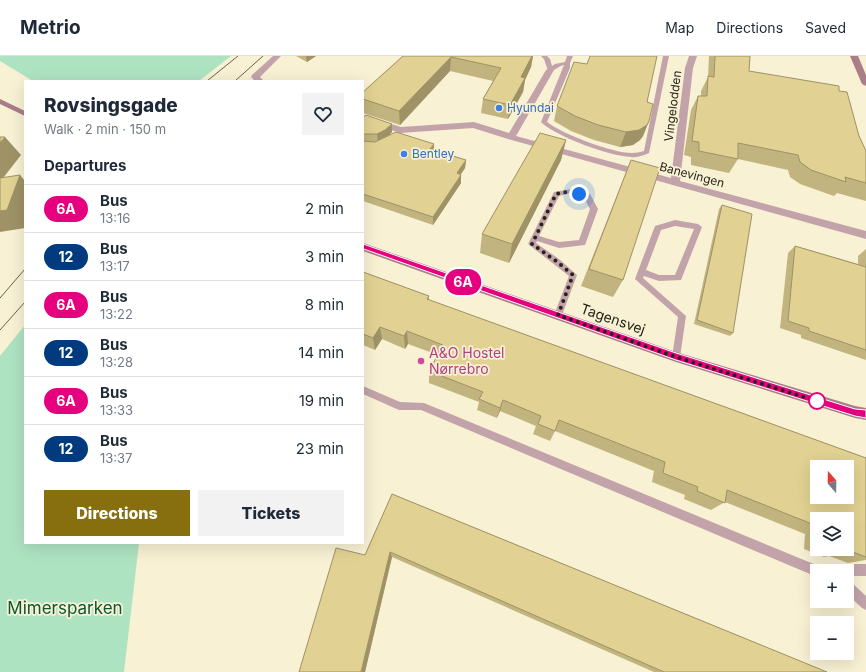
<!DOCTYPE html>
<meta charset="utf-8">
<style>
:root{--surface:#fff;--page:#f2f2f3;--text:#1f2937;--muted:#747a83;--line:#e0e1e3;--accent:#876f0f}
body{margin:0;font-family:Inter,sans-serif;background:var(--page);color:var(--text);height:100vh;display:flex;flex-direction:column;font-size:15px;white-space:nowrap}
*{box-sizing:border-box;margin:0}
p{font-size:13px;color:var(--muted)}
.icon{flex:none;width:22px;height:22px;fill:none;stroke:currentColor;stroke-width:2;stroke-linecap:round;stroke-linejoin:round}
.map{position:relative;flex:1;overflow:hidden}
.sheet{position:absolute;left:24px;top:24px;width:340px;height:464px;display:flex;flex-direction:column;background:var(--surface);border-radius:0px;box-shadow:0 4px 16px #0002}
.sheet>*{flex:none}
.badge{padding:0 8px;border-radius:13px;font-size:14px;line-height:26px}
.needle{width:26px;rotate:340deg}
.tools{position:absolute;left:810px;top:404px;display:grid;gap:8px}
.tools a{display:grid;place-items:center;width:44px;height:44px;border-radius:0px;background:var(--surface);box-shadow:0 4px 16px #0002;font-size:20px}
.you{position:absolute;width:20px;height:20px;margin:-10px;border:3px solid #fff;border-radius:50%;background:#1a73e8;box-shadow:0 0 0 6px #1a73e833}
.map>.badge{position:absolute;translate:-50% -50%;box-shadow:0 0 0 2px #fff}
h2{padding:0 20px;font-size:15px;line-height:36px}
.round{display:grid;place-items:center;flex:none;width:42px;height:42px;border-radius:0px;background:var(--page)}
.head{display:flex;align-items:center;justify-content:space-between;height:68px;padding:0 20px}
h1{font-size:19px;font-weight:800;line-height:30px}
.action{display:flex;gap:8px;margin-top:auto;padding:8px 20px}
.action a{flex:1;height:46px;border-radius:0px;background:var(--accent);color:#fff;font-size:16px;font-weight:800;line-height:46px;text-align:center}
.action a+a{background:var(--page);color:var(--text)}
ul{padding:0;list-style:none}
li{display:flex;align-items:center;gap:12px;height:48px;padding:0 20px;border-top:1px solid var(--line)}
li div{flex:1}
li b{display:block;font-size:15px}
li em{font-style:normal}
li .badge{min-width:44px;font-weight:700;text-align:center}
header{display:flex;align-items:center;gap:24px;box-sizing:border-box;height:56px;padding:0 20px;background:var(--surface);border-bottom:1px solid var(--line)}
header strong{font-size:19px}
nav{display:flex;gap:22px;margin-inline-start:auto;font-size:14px}
.map>svg:first-child{display:block}
.green{fill:#aee3c2}
.lines{fill:none;stroke-linecap:round;stroke-linejoin:round}
.lane{fill:#c2a3aa;fill-rule:evenodd}
.street{fill:#c2a3aa;fill-rule:evenodd}
.secondary{fill:#aa7d88;fill-rule:evenodd}
.tram{stroke:#676252;stroke-width:1}
.wall{fill:#c2b47e;fill-rule:evenodd}
.shaded-wall{fill:#9e9266}
.building{fill:#e1d192;stroke:#9e9266;fill-rule:evenodd}
.line{fill:#e6007e;stroke:#fff}
.walk{stroke:#262318;stroke-width:4;stroke-dasharray:0 7.2}
.shop-dot{fill:#3f7fe0;stroke:#f8f1d4;stroke-width:1.5}
.hotel-dot{fill:#d1479c;stroke:#f8f1d4;stroke-width:1.5}
.stop-dot{fill:#fff;stroke:#e6007e;stroke-width:2}
.labels{text-anchor:middle;stroke-width:3.5;stroke-linejoin:round;paint-order:stroke}
.far-street-label{font-size:12px;fill:#262318;stroke:#f8f1d4}
.far-shop-label{font-size:12px;fill:#366cbe;stroke:#f8f1d4;text-anchor:start}
.street-label{font-size:14px;fill:#262318;stroke:#f8f1d4}
.hotel-label{font-size:14px;fill:#b23c85;stroke:#f8f1d4;text-anchor:start}
.near-park-label{font-size:17px;fill:#095734;stroke:#f8f1d4}
</style>
<header>
<strong>Metrio</strong>
<nav><a>Map</a><a>Directions</a><a>Saved</a></nav>
</header>
<div class="map">
<svg width="866" height="616" viewBox="0 0 866 616">
<rect width="100%" height="100%" fill="#f8f1d4"/>
<!-- green -->
<g class="green">
<polygon points="0,0 231,0 199,25 33,25 0,5"/>
<polygon points="25,269 25,487 139,487 124,616 0,616 0,300"/>
</g>
<g class="lines">
<!-- lane -->
<g class="lane">
<path d="M541,0H547L550,3L552,10L555,8L565,6L567,0H573L570,7V12L547,66C562,78 612,97 632,97C636,97 640,96 644,95L663,0H669L649,97C644,99 637,102 631,101C609,100 558,81 542,67L541,66L564,9C559,10 553,16 548,15L544,3Z"/>
<path d="M571,133L590,138L598,153L585,189L559,192L537,185L536,187L559,203L577,219L562,259L558,262L554,259L569,220L528,188L554,136ZM571,137L584,142L590,153L579,184L559,186L539,180L559,140Z"/>
<path d="M675,164L698,168L702,171L681,224L659,225L644,220L643,222L686,260L680,301L679,304H673L672,301L678,261L635,223L655,170ZM675,170L694,173L675,219H659L646,214L661,174Z"/>
<polygon points="363,330 400,346 424,347 821,511 823,515 817,515 817,521 421,354 399,354 363,338"/>
<polygon points="850,508 866,508 866,520 853,520 847,524 847,515 843,515 846,510"/>
<polygon points="847,524 851,526 866,540 866,554 862,552 847,538"/>
</g>
<!-- street -->
<g class="street">
<polygon points="273,0 281,0 260,21 264,25 255,25 251,21 252,19"/>
<polygon points="689,0 697,0 693,12 680,125 866,175 866,183 508,83 473,72 400,77 363,64 363,59 401,71 474,66 509,77 546,14 550,12 554,14 516,80 671,122 685,12"/>
</g>
<!-- secondary -->
<g class="secondary">
<polygon points="850,0 858,0 866,19 866,30 862,28"/>
<polygon points="0,43 25,55 25,60 0,48"/>
<polygon points="363,187 676,296 855,350 866,352 866,364 855,362 676,306 363,195"/>
</g>
<!-- tram -->
<g class="tram">
<polyline points="207,25 238,0"/>
<polyline points="235,25 263,0"/>
<polyline points="0,242 25,213"/>
<polyline points="0,274 25,246"/>
</g>
</g>
<!-- wall -->
<g class="wall">
<polygon points="296,0 316,0 307,6"/>
<polygon points="403,0 533,0 531,11 525,24 523,36 508,63 481,57 483,43 493,25 450,15 400,69 363,57 363,36"/>
<polygon points="709,0 750,0 749,15 839,35 866,95 866,145 837,137 834,140 800,128 790,121 788,114 738,103 729,117 691,109 691,101 684,99 691,54 698,40 701,40 701,35 708,21"/>
<polygon points="647,46 649,65 643,80 640,84 633,89 620,91 594,84 571,75 554,65 557,50"/>
<polygon points="363,62 392,68 392,76 389,80 434,94 466,104 465,112 461,118 461,127 433,169 363,145"/>
<polygon points="566,84 561,104 509,207 480,197 482,178"/>
<polygon points="631,104 623,224 613,241 581,230"/>
<polygon points="722,149 733,277 730,280 694,268 719,153"/>
<polygon points="795,190 858,208 858,200 866,193 866,304 801,282 801,279 780,272 788,197"/>
<path d="M363,216L429,240V244L866,402V504L848,507L829,500L824,501L804,493L805,478L725,446L711,454L684,443L685,439L652,426L654,415L555,375L550,385L533,378L536,370L500,355L497,362L477,354L479,346L429,327V315L438,299L408,288L405,293L382,283L375,294L363,289ZM817,463L847,493H817Z"/>
<polygon points="392,438 827,616 654,616 392,501 365,616 299,616 365,499"/>
</g>
<!-- shaded-wall -->
<g class="shaded-wall">
<polygon points="306,0 316,0 307,6"/>
<polygon points="532,0 533,0 531,11 525,24 523,36 508,63 510,49 521,21"/>
<polygon points="451,1 450,15 400,69 399,55"/>
<polygon points="649,65 643,80 640,84 633,89 620,91 626,76"/>
<polygon points="392,68 392,76 386,82 378,86 377,78"/>
<polygon points="5,81 21,99 0,126 0,87"/>
<polygon points="566,84 561,104 509,207 512,188"/>
<polygon points="434,88 434,96 430,93"/>
<polygon points="466,104 465,112 456,125 457,117"/>
<polygon points="20,119 25,125 25,172 0,176 0,155"/>
<polygon points="461,119 461,127 433,169 433,161"/>
<polygon points="380,271 382,283 375,294 373,282"/>
<polygon points="407,275 408,288 405,293 404,280"/>
<polygon points="503,344 500,355 497,362 500,352"/>
<polygon points="390,496 392,501 365,616 361,616"/>
</g>
<!-- building -->
<g class="building">
<polygon points="403,0 532,0 521,21 525,22 510,49 483,43 501,12 451,1 399,55 363,43 363,36"/>
<polygon points="590,0 657,0 647,46 653,48 649,65 647,69 639,74 626,76 598,69 575,60 557,50 574,6 587,8"/>
<polygon points="715,0 750,0 749,15 839,30 839,35 847,36 859,80 866,95 866,127 845,121 846,126 811,114 800,106 798,99 738,87 738,103 699,95 699,86 692,85 698,40 707,40 708,20 714,21"/>
<polygon points="366,59 392,68 385,74 377,78 363,78 363,62"/>
<polygon points="396,76 434,88 430,93 466,104 457,117 461,119 433,161 363,138 363,85 375,86"/>
<polygon points="540,77 566,84 512,188 482,178"/>
<polygon points="0,81 5,81 0,87"/>
<polygon points="631,104 660,112 623,224 589,213"/>
<polygon points="20,119 7,154 0,155 0,122"/>
<polygon points="722,149 752,158 733,277 697,264"/>
<polygon points="795,190 866,211 866,294 809,275 809,272 788,265"/>
<path d="M363,216L429,240L427,243L866,402V501L845,493H847V463H817V470L727,434L725,447L697,435L698,431L663,417L665,406L559,364L555,375L538,368L541,360L503,344L500,352L479,343L483,336L429,315L443,289L407,275L404,280L380,271L373,282L363,278ZM817,411H847V441H817Z"/>
<polygon points="392,438 827,616 664,616 390,496 361,616 299,616 336,492 365,499"/>
<polygon points="836,493 845,493 845,496"/>
</g>
<!-- line -->
<polygon class="line" points="363,188 676,297 855,353 866,354 866,362 855,360 676,304 361,192 361,189"/>
<g class="lines">
<!-- walk -->
<polyline class="walk" points="579,138 571,135 556,138 532,188 556,205 573,219 558,259 676,301 817,345"/>
</g>
<!-- markers -->
<g class="shop-dot">
<circle cx="499" cy="52" r="4"/>
<circle cx="404" cy="98" r="4"/>
</g>
<circle class="hotel-dot" cx="421" cy="305" r="4"/>
<circle class="stop-dot" cx="817" cy="345" r="8"/>
<g class="labels">
<!-- far-street labels -->
<g class="far-street-label">
<text transform="translate(673 50) rotate(-83)" y="4">Vingelodden</text>
<text transform="translate(692 119) rotate(15)" y="4">Banevingen</text>
</g>
<!-- far-shop labels -->
<g class="far-shop-label">
<text x="507" y="56">Hyundai</text>
<text x="412" y="102">Bentley</text>
</g>
<!-- street labels -->
<g class="street-label">
<text transform="translate(613 263) rotate(19)" y="5">Tagensvej</text>
</g>
<!-- hotel labels -->
<g class="hotel-label">
<text x="429" y="302">A&amp;O Hostel<tspan x="429" dy="16">Nørrebro</tspan></text>
</g>
<!-- near-park labels -->
<g class="near-park-label">
<text x="65" y="558">Mimersparken</text>
</g>
</g>
</svg>
<div class="tools">
<a><svg class="needle" viewBox="-14 -14 28 28"><path d="M0-13l5 13h-10z" fill="#e53935"/><path d="M0 13l5-13h-10z" fill="#747a83"/></svg></a>
<a><svg class="icon" aria-label="layers" viewBox="0 0 24 24"><path d="M12 4l9 5-9 5-9-5zM3 14l9 5 9-5"/></svg></a>
<a>+</a>
<a>−</a>
</div>
<div class="you" style="left:579px;top:138px"></div>
<b class="badge" style="left:463px;top:226px;background:#e6007e;color:#fff">6A</b>
<section class="sheet">
<div class="head"><div><h1>Rovsingsgade</h1><p>Walk · 2 min · 150 m</p></div><a class="round"><svg class="icon" aria-label="heart" viewBox="0 0 24 24"><path d="M12 20l-8-8c-3-5 5-10 8-4 3-6 11-1 8 4z"/></svg></a></div>
<h2>Departures</h2>
<ul>
<li><span class="badge" style="background:#e6007e;color:#fff">6A</span><div><b>Bus</b><p>13:16</p></div><em>2 min</em></li>
<li><span class="badge" style="background:#003b80;color:#fff">12</span><div><b>Bus</b><p>13:17</p></div><em>3 min</em></li>
<li><span class="badge" style="background:#e6007e;color:#fff">6A</span><div><b>Bus</b><p>13:22</p></div><em>8 min</em></li>
<li><span class="badge" style="background:#003b80;color:#fff">12</span><div><b>Bus</b><p>13:28</p></div><em>14 min</em></li>
<li><span class="badge" style="background:#e6007e;color:#fff">6A</span><div><b>Bus</b><p>13:33</p></div><em>19 min</em></li>
<li><span class="badge" style="background:#003b80;color:#fff">12</span><div><b>Bus</b><p>13:37</p></div><em>23 min</em></li>
</ul>
<div class="action"><a>Directions</a><a>Tickets</a></div>
</section>
</div>
